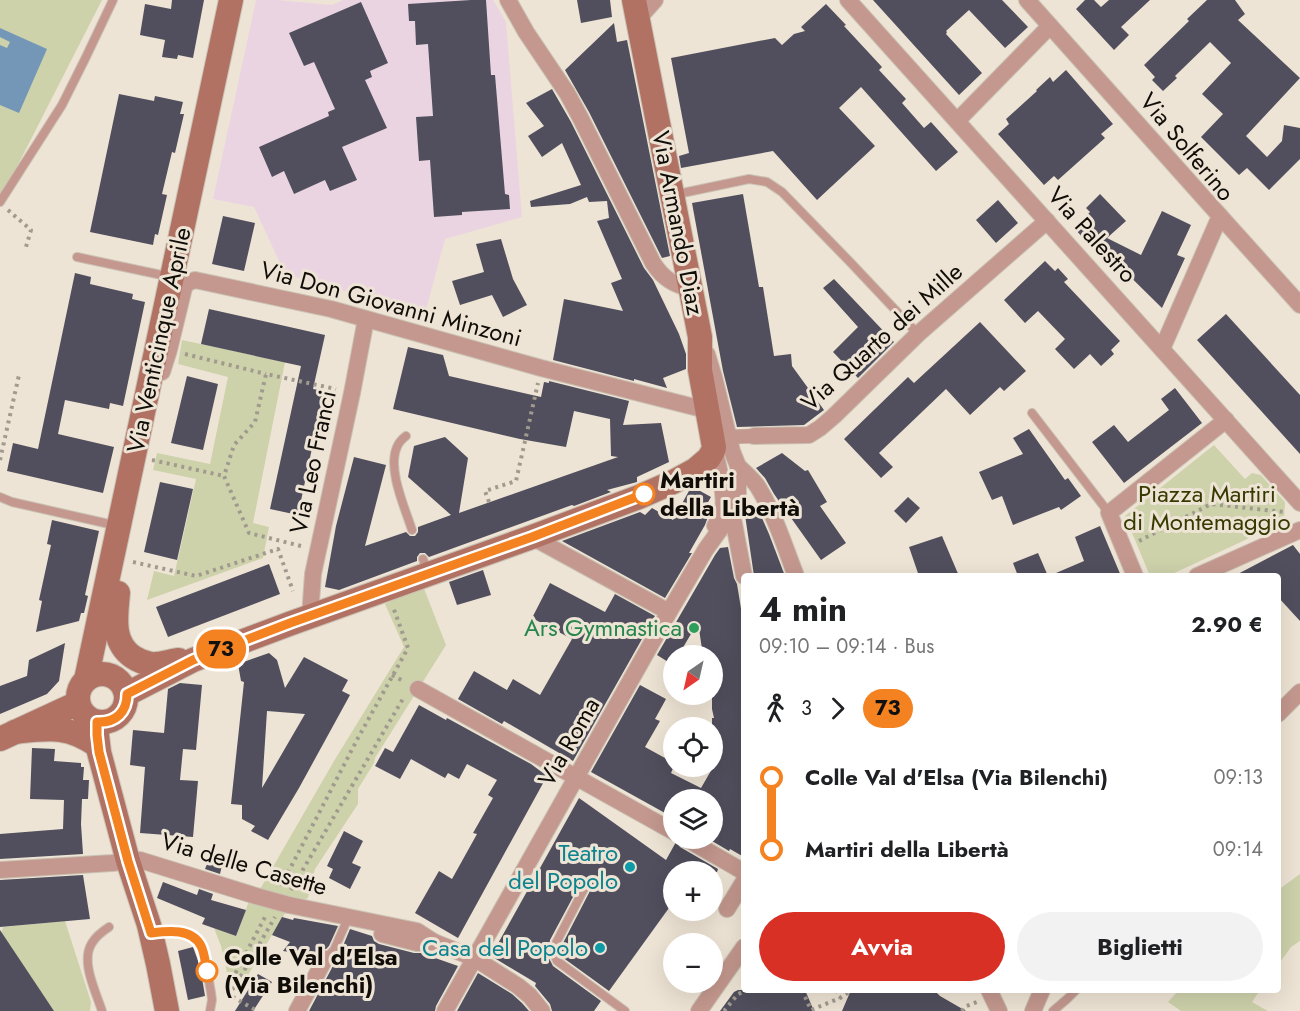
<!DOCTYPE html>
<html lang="it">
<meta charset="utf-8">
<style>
:root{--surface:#fff;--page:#f2f2f2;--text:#202124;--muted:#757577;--accent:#d93025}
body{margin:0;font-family:Jost,sans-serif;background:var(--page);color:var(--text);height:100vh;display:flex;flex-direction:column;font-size:22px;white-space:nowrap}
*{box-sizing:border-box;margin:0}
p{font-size:20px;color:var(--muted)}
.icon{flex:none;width:33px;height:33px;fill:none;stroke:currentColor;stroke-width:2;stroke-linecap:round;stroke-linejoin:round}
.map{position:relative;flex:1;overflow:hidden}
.sheet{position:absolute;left:741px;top:573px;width:540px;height:420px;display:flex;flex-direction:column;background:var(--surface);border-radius:6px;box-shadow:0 6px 24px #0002}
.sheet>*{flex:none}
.badge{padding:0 12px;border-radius:20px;font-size:21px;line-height:39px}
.needle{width:39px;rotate:214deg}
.fabs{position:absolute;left:663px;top:645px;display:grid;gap:12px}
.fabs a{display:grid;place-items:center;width:60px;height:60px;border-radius:50%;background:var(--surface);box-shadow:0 6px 24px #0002;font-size:30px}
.map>.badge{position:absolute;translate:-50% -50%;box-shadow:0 0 0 3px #fff}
.legs{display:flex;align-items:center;gap:9px;height:66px;padding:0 18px;font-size:20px}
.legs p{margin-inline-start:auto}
.overview{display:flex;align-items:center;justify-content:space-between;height:102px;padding:0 18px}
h1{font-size:33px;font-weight:700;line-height:45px}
.button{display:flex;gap:12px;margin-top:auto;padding:12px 18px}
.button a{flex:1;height:69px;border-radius:36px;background:var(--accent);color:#fff;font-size:24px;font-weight:700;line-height:69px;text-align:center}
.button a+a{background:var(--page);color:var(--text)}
ul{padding:0 18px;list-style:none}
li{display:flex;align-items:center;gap:21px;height:72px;font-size:22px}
li i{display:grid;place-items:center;width:9px;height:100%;margin:0 8px;background:currentColor}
li i::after{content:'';width:15px;height:15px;margin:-8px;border:4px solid;border-radius:50%;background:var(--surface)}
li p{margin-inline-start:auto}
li:first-child i{background:linear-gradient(#0000 50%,currentColor 0)}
li:last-child i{background:linear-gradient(currentColor 50%,#0000 0)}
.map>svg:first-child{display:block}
.education{fill:#ebd4e1}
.green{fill:#ced2ab}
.water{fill:#7497b8}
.building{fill:#514f5d;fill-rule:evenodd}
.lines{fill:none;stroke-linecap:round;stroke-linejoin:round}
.service-casing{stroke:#cac2b4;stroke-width:10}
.pedestrian-casing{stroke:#cac2b4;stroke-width:15}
.minor-casing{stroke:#cac2b4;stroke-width:18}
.secondary-casing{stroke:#cac2b4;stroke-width:26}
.path{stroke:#a19a8e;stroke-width:4;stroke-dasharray:3 4.5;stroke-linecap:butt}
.service{stroke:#c4988e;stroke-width:8}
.pedestrian{stroke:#c4988e;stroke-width:14}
.minor{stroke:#c4988e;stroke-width:16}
.secondary{stroke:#b17264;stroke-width:24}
.minor-bridge-casing{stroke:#cac2b4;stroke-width:18;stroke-linecap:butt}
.minor-bridge{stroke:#c4988e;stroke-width:16}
.line-1-casing{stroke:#fff;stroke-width:14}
.line-1{stroke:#f58220;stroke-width:9}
.stop-1-dot{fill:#fff;stroke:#f58220;stroke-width:3}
.leisure-dot{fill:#2e9e5b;stroke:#eee4d5;stroke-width:2}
.culture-dot{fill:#0f9aa8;stroke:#eee4d5;stroke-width:2}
.labels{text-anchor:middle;stroke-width:6;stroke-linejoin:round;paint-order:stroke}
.street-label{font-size:24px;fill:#100d08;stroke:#eee4d5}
.stop-label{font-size:24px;font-weight:bold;fill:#100d08;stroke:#eee4d5;text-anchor:start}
.park-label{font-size:24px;fill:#373a00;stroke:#eee4d5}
.leisure-label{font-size:24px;fill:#27864d;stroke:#eee4d5;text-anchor:end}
.culture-label{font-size:24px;fill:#0d838f;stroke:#eee4d5;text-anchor:end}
</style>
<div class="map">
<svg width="1300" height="1011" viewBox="0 0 1300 1011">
<rect width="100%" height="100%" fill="#eee4d5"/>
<!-- education -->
<polygon class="education" points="256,0 277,0 332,5 343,0 493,0 506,22 522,217 445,239 425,314 285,274 254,207 213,199"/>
<!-- green -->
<g class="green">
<polygon points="0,0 102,0 0,200"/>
<polygon points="182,340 285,362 253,523 269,527 263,558 147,600 154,571 174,576 196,479 153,470 157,453 210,464 228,377 178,364"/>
<polygon points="1214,445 1245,479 1252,473 1261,475 1285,502 1284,522 1168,576 1150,576 1125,516"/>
<polygon points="423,586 446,645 375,758 374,763 358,789 358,804 315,869 308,898 300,901 259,891 334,761 404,647 385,604"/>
<polygon points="1300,874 1300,941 1291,947 1278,965 1278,890"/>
<polygon points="249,901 287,910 242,985 228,977 221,946 214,928 236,936"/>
<polygon points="65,921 91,1002 90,1011 54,1011 1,934 3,927"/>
<polygon points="1179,990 1260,990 1252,1002 1268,1011 1181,1011 1168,1002"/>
</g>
<!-- water -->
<polygon class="water" points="0,28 47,49 19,113 0,105 0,45 7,48 10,42 0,37"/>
<!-- building -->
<g class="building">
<polygon points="172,0 204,0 193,58 178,55 177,59 162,57 165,40 140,35 145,4 171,9"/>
<polygon points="471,0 486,0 491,75 495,75 505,194 509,195 510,209 462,212 462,215 434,217 430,160 419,161 416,117 433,116 428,44 416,45 415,21 409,21 408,4"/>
<polygon points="577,0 610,0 612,17 581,23"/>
<polygon points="873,0 1002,0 1028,27 1005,48 969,10 946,31 947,32 946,34 982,73 959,95"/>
<polygon points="1085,0 1094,0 1101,7 1109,0 1150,0 1121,27 1129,35 1114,50 1076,9"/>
<polygon points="1207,0 1235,0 1245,14 1238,20 1300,78 1246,136 1267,157 1282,141 1284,125 1300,128 1300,159 1269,190 1247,168 1239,175 1201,137 1223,114 1202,94 1231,63 1210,42 1175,76 1177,78 1163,91 1152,80 1155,77 1144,65 1189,21 1187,19"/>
<polygon points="361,2 388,63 370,71 372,77 365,80 387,128 342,147 357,180 330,191 325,180 294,194 284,171 272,177 259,147 329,116 328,112 335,109 314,62 304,66 289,33"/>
<polygon points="826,4 846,25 844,26 882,67 879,70 906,99 902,103 924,128 931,122 958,152 936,171 861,87 839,108 875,146 817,200 773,151 681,168 679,156 689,153 671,58 775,38 782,45 794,34 805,31 801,27"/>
<polygon points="614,23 617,42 627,40 670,256 662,258 589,112 565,70"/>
<polygon points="1066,70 1113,124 1101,134 1105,138 1058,180 1054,176 1044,185 998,134 1009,124 1006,119 1037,91 1036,90 1050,77 1053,82"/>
<polygon points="552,89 571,122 644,268 653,280 679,334 686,354 686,369 663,378 667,388 634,379 634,381 553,360 564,299 623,311 611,283 622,279 597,221 609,218 607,201 589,202 587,197 570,204 531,207 530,201 581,185 562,143 542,157 528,136 544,126 526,103"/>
<polygon points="119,94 154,101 155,96 183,102 180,114 184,114 175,153 172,152 162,194 167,195 158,235 155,234 153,245 90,232"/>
<polygon points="743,194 759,287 763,287 774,356 791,354 792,366 824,410 804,425 737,427 723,371 692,203"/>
<polygon points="1100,194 1126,221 1107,238 1141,255 1162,211 1191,225 1177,255 1185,258 1162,308 1099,246 1094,250 1074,228 1090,212 1086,208"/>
<polygon points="998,200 1018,223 996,243 976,220"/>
<polygon points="223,216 255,223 244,271 212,264"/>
<polygon points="501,239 513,279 527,305 503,317 492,295 460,305 452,281 484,272 476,244"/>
<polygon points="1045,261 1055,271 1058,268 1068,279 1064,282 1120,341 1111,350 1114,354 1101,366 1090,354 1074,369 1055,349 1065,339 1038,311 1025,323 1004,300"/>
<polygon points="75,273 91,277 90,284 133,294 132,299 145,302 123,406 110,403 109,409 65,400 58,434 114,447 103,493 7,471 13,443 38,449"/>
<polygon points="834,279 894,342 858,378 833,352 858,327 823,288"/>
<polygon points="209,309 325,335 313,389 324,391 298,515 270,509 301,366 201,344"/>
<polygon points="1226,314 1300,395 1300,454 1197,340"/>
<polygon points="980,322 1026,371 1004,391 1000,387 970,415 946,389 879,453 893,467 881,478 844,439 908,377 914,383"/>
<polygon points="408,347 443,355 449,376 541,397 544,382 549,383 549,381 629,401 623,425 661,423 669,462 637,477 637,482 607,490 611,492 574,506 572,505 429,557 425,553 420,553 417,557 417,561 339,590 325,587 336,526 354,457 386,465 365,546 406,532 410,536 415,536 418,532 418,527 451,515 408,477 414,446 445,437 468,458 459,513 618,457 611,456 610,419 574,411 566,447 520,439 393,409"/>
<polygon points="187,376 218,384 203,450 171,443"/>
<polygon points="1175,388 1202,423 1124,483 1092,442 1114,425 1128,442 1169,410 1161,399"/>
<polygon points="1029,429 1065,480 1068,478 1081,496 1061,510 1059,507 1013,525 1002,496 992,500 979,472 1023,454 1013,438"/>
<polygon points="782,453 805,471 808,470 827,502 820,506 846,543 821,560 774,494 765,478 756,468"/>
<polygon points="160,482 193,489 177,560 144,552"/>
<polygon points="693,487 711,497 703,511 709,514 705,525 689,553 692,553 665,598 562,541 640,512 645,515 652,508 673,520 690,489"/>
<polygon points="908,497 920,508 906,523 894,511"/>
<polygon points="758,509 769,534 785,576 754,576 745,515"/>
<polygon points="52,520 99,531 85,595 88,596 84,613 81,613 79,621 36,632 42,601 39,600 51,545 47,544"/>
<polygon points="1100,526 1121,576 1049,576 1084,561 1075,537"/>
<polygon points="942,536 959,576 919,576 909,547"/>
<polygon points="1293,545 1300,554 1300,621 1278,597 1278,576 1234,576"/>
<polygon points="728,547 734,578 737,584 744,627 744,857 730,849 729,851 707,838 712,838 712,800 674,800 674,818 591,772 640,685 666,699 655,719 660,721 645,747 674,763 674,766 671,773 701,788 712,769 712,718 714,718 712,709 712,656 703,656 698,622 678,656 674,656 673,665 657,655 715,555 720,548"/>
<polygon points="1038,553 1048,576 1018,576 1013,563"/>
<polygon points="269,564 280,594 168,637 156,607"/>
<polygon points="483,570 491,595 457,605 449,582"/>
<polygon points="550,583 605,612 615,594 655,616 573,761 504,721 502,724 458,699 474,671 507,690 513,679 540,695 572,639 532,618"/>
<polygon points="65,643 59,681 47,694 0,714 0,686 27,676 29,660"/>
<path d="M269,653L277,660L285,688L304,657L348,680L342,691L350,695L299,788L268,840L251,831L255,826L242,819V805L231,804L244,682L241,681L238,664ZM267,711L305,714L262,788Z"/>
<polygon points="180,683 202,685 196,750 183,749 180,780 198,781 193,837 140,833 145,767 130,765 133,730 164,733 168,689"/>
<polygon points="419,705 446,720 447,718 531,764 547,776 458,938 415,913 439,871 452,879 477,834 473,833 493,798 488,795 497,780 467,764 459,779 448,773 445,778 411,759 400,779 375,766 385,748 393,752"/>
<polygon points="32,748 55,749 54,761 81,763 81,767 84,767 83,780 89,780 88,799 82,799 81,824 83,854 0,859 0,834 63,829 64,800 30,799"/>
<polygon points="579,798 666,860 676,842 680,847 718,869 717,872 674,872 674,901 609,991 562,957 561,953 562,945 591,889 591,886 588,882 585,881 581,882 550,940 548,956 553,966 601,1001 594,1011 552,1011 550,1004 535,986 536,983 491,956"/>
<polygon points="344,831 363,841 352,863 361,867 350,889 329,878 333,869 327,866"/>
<polygon points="210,857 223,861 220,874 205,869"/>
<polygon points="83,875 90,919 0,927 0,880"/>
<polygon points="163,882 197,895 199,889 213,894 211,900 246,910 236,936 202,924 205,918 157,898"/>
<polygon points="282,917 293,920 294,918 338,926 329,946 326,949 319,950 315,956 283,951 290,942 272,935"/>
<polygon points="350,929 372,936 374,941 379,944 414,953 421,953 458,966 436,1006 435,1011 309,1011 334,964 335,958 340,953"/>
<polygon points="0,930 54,1011 0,1011"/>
<polygon points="193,947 200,966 205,996 188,1000 178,951"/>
<polygon points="478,973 512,994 522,1003 529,1011 457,1011"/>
<polygon points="258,974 272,982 253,1011 235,1011"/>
<polygon points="738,990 805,990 814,1011 720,1011 734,992"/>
<polygon points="851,990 934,990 940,996 966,1011 842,1011"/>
</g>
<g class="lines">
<!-- service casing -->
<g class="service-casing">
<g id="service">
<polyline points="673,195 749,179 767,182 782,192 851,263 918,334"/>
<polyline points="0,202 62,105 86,57 113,0"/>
<polyline points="77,257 171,277"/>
<polyline points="1032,413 1109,513"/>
<path d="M406,436C402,439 399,442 397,447C387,469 405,508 412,530"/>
<polyline points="0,497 12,502 118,526"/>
<polyline points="423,559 428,573"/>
<polyline points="585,887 556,943 554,954 557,961 625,1011"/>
<path d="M153,933C206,925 203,951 211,992L212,1000L210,1011"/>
<polyline points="325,959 334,950 345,925"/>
<path d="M102,1011C96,992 80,961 92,943C96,936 103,931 109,927"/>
<polyline points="1053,1011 1067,999 1076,990"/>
</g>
</g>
<!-- pedestrian casing -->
<g class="pedestrian-casing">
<polyline id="pedestrian" points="728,437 754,436"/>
</g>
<!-- minor casing -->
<g class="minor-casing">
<g id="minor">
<path d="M508,0L526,32L567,93L580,117L653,263C662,277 673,286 691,288"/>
<polyline points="848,0 1300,503"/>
<polyline points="1027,0 1220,216 1162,349"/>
<polyline points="638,19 655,0"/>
<polyline points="957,121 1050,26"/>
<polyline points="1220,216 1300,305"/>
<polyline points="162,372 169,350 184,288 187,283 195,280 331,309 541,368 706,410"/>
<polyline points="754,436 809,435 820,428 834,416 918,334 1047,221"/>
<path d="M714,447C717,462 726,494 723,508C721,514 718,520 715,526"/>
<path d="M738,466C745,473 753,479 758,487C774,513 785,547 796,576"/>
<polyline points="732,513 744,576"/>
<polyline points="532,537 669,612"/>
<polyline points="1135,576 1109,513 1226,420"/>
<polyline points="1197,576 1300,530"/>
<polyline points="310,616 313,574 352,393 366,319"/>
<polyline points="418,689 674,832"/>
<polyline points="1278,714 1300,692"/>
<polyline points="685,838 744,872"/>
<polyline points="0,870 112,863 140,860 256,896"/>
<polyline points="289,905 417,931 434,942 474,958 518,986 530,996 542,1011"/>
<polyline points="727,909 744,881"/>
<polyline points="382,934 417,943 434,942"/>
<polyline points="989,990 999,1011"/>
<polyline points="297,1011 325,959"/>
<polyline points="445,1011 669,612 706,549 732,513 738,498 738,466 732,451 714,377 707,354"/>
<polyline points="699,1011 744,947"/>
<polyline points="1033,1011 1042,990"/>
</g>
</g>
<!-- secondary casing -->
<g class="secondary-casing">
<g id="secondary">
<path d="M118,593C116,616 111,642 133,657C139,661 145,663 151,664C160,665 170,661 179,660"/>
<circle cx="102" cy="698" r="24"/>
<polyline points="86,680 231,0"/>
<polyline points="127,694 193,660 289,624 532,537 639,497 673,482 695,470 709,458 713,451 714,447 700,370 700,337 634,0"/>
<polyline points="97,722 97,735 99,752 128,861 149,925 158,964 167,1011"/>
<path d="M15,732C49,728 69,725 98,746"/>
<polyline points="0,739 78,703"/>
</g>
</g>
<!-- path -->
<g class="path">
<polyline points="8,210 31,230 26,247"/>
<polyline points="185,354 266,374"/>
<polyline points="0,460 19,375"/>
<polyline points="152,460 224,476"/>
<polyline points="489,502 485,491 516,481 538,383"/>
<polyline points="1139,541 1211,504 1284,512"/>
<polyline points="301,546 249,533 224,476 234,445 255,422 266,374 336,389"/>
<polyline points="133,562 196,576 278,549 293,591"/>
<polyline points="392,675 405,682"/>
<polyline points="281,886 358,738 408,648 393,607"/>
<polyline points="291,890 404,697"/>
<polyline points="802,990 811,1010 840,998 852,990"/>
<polyline points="837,990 840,998"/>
<polyline points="225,993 265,917"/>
<polyline points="226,993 234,988 275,917"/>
<polyline points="226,993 257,1011"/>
<polyline points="724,1011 738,994 747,990"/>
<polyline points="962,1011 964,1007 977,1002"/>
</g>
<!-- service -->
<use href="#service" class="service"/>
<!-- pedestrian -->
<use href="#pedestrian" class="pedestrian"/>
<!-- minor -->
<use href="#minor" class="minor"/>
<!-- secondary -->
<use href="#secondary" class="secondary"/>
<!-- minor-bridge casing -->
<g class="minor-bridge-casing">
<polyline id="minor-bridge" points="256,896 289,905"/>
</g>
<!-- minor-bridge -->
<use href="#minor-bridge" class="minor-bridge"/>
</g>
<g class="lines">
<!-- line-1 casing -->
<g class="line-1-casing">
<path id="line-1" d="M207,971C205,963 205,954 201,946C192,928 168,931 151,933L128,861L99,752L97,735V722C116,723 127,712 127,694L193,660L290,623L532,537L644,494"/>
</g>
<!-- line-1 -->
<use href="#line-1" class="line-1"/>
</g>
<!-- markers -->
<g class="stop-1-dot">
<circle cx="644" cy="494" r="10"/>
<circle cx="207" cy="971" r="10"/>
</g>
<circle class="leisure-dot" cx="694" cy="628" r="6"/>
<g class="culture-dot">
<circle cx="630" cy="867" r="6"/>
<circle cx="600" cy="948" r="6"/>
</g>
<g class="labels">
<!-- street labels -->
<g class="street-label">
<text transform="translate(1187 147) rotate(50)" y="8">Via Solferino</text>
<text transform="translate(678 223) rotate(79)" y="8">Via Armando Diaz</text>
<text transform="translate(1092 235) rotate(48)" y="8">Via Palestro</text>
<text transform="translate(391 304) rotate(15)" y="8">Via Don Giovanni Minzoni</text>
<text transform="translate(882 337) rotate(-42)" y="8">Via Quarto dei Mille</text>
<text transform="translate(159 340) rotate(-78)" y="8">Via Venticinque Aprile</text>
<text transform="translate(313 462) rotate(-78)" y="8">Via Leo Franci</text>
<text transform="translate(569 742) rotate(-60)" y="8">Via Roma</text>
<text transform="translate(244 864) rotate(16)" y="8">Via delle Casette</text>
</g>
<!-- stop labels -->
<g class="stop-label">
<text x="660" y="488">Martiri<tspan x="660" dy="28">della Libertà</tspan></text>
<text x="224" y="965">Colle Val d'Elsa<tspan x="224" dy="28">(Via Bilenchi)</tspan></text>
</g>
<!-- park labels -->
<g class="park-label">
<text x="1207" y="502">Piazza Martiri<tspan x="1207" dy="28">di Montemaggio</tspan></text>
</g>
<!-- leisure labels -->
<g class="leisure-label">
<text x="682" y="636">Ars Gymnastica</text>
</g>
<!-- culture labels -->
<g class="culture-label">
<text x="618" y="861">Teatro<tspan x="618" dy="28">del Popolo</tspan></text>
<text x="588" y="956">Casa del Popolo</text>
</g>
</g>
</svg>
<div class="fabs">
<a><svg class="needle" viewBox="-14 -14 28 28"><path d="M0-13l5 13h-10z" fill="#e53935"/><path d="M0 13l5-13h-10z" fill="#757577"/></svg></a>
<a><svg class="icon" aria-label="locate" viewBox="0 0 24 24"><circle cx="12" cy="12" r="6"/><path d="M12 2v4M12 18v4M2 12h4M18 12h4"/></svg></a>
<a><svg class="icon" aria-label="layers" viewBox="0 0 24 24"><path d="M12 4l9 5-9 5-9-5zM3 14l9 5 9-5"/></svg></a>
<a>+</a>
<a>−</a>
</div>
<b class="badge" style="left:221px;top:649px;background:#f58220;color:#111">73</b>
<section class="sheet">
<div class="overview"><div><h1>4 min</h1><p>09:10 – 09:14 · Bus</p></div><b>2.90 €</b></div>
<div class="legs"><svg class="icon" aria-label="walk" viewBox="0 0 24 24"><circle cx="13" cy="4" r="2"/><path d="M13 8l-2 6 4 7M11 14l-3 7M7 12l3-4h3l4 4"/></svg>3<svg class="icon" aria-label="forward" viewBox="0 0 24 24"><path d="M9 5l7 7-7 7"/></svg><b class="badge" style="background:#f58220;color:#111">73</b></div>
<ul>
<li><i style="color:#f58220"></i><b>Colle Val d'Elsa (Via Bilenchi)</b><p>09:13</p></li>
<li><i style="color:#f58220"></i><b>Martiri della Libertà</b><p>09:14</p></li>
</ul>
<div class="button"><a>Avvia</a><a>Biglietti</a></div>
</section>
</div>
